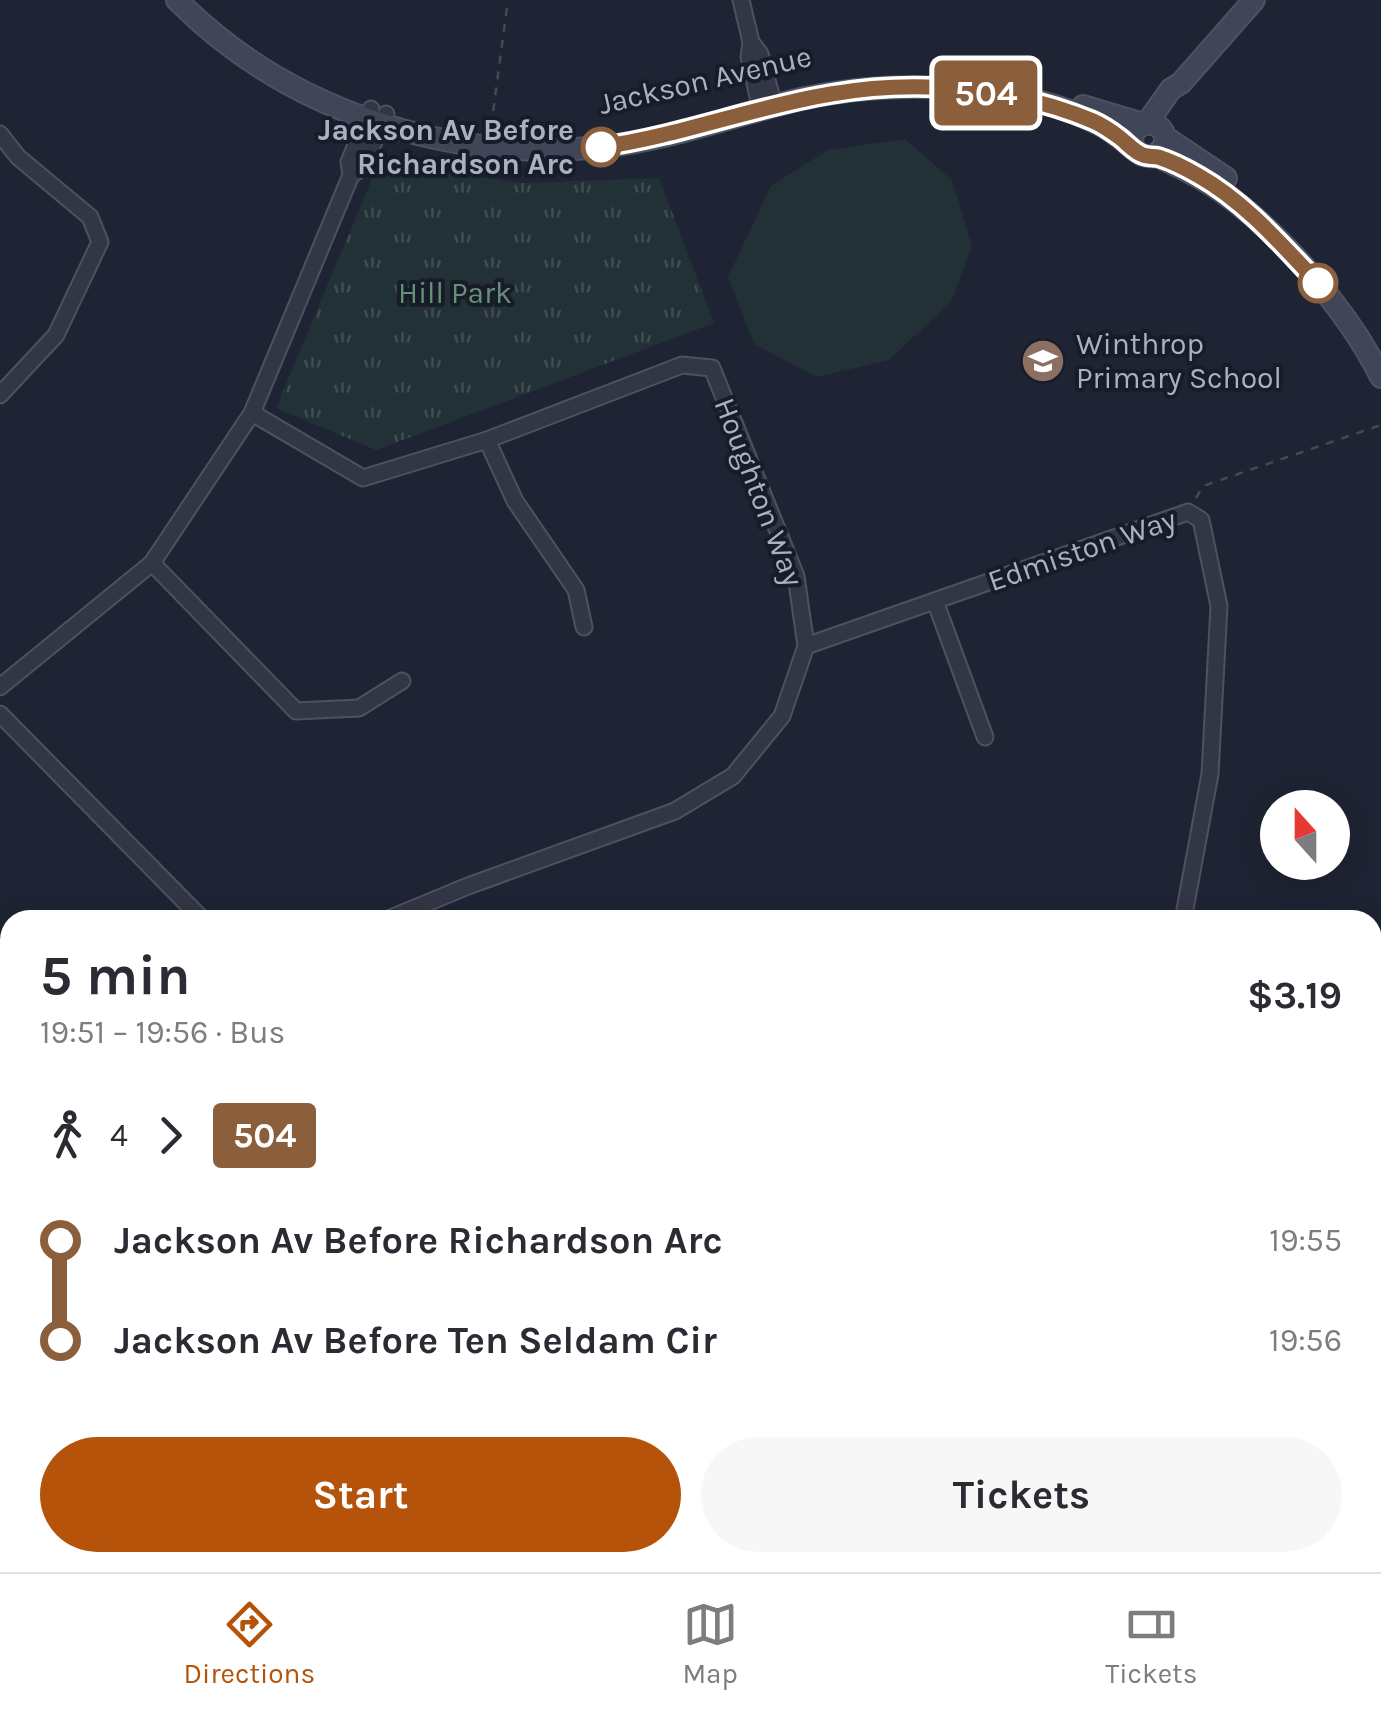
<!DOCTYPE html>
<meta charset="utf-8">
<style>
:root{--surface:#fff;--page:#f7f7f7;--text:#2b2b33;--muted:#7c7c81;--line:#e1e1e2;--accent:#b45309}
body{margin:0;font-family:Karla,sans-serif;background:var(--page);color:var(--text);height:100vh;display:flex;flex-direction:column;font-size:38px;white-space:nowrap}
*{box-sizing:border-box;margin:0}
p{font-size:32px;color:var(--muted)}
.icon{flex:none;width:55px;height:55px;fill:none;stroke:currentColor;stroke-width:2;stroke-linecap:round;stroke-linejoin:round}
.map{position:relative;flex:1;overflow:hidden}
.panel{position:absolute;left:0px;top:910px;width:1382px;height:662px;display:flex;flex-direction:column;background:var(--surface);border-radius:30px 30px 0 0;box-shadow:0 5px 25px #0003}
.panel>*{flex:none}
.badge{padding:0 20px;border-radius:8px;font-size:35px;line-height:65px}
.needle{width:65px;rotate:339deg}
.buttons{position:absolute;left:1260px;top:790px;display:grid;gap:20px}
.buttons a{display:grid;place-items:center;width:90px;height:90px;border-radius:50%;background:var(--surface);box-shadow:0 5px 25px #0003;font-size:50px}
.map>.badge{position:absolute;translate:-50% -50%;box-shadow:0 0 0 5px #fff}
.legs{display:flex;align-items:center;gap:15px;height:110px;padding:0 40px;font-size:32px}
.legs p{margin-inline-start:auto}
.head{display:flex;align-items:center;justify-content:space-between;height:170px;padding:0 40px}
h1{font-size:55px;font-weight:700;line-height:75px}
.primary-button{display:flex;gap:20px;margin-top:auto;padding:20px 40px}
.primary-button a{flex:1;height:115px;border-radius:60px;background:var(--accent);color:#fff;font-size:40px;font-weight:700;line-height:115px;text-align:center}
.primary-button a+a{background:var(--page);color:var(--text)}
ul{padding:0 40px;list-style:none}
li{display:flex;align-items:center;gap:35px;height:100px;font-size:38px}
li i{display:grid;place-items:center;width:15px;height:100%;margin:0 12px;background:currentColor}
li i::after{content:'';width:25px;height:25px;margin:-12px;border:8px solid;border-radius:50%;background:var(--surface)}
li p{margin-inline-start:auto}
li:first-child i{background:linear-gradient(#0000 50%,currentColor 0)}
li:last-child i{background:linear-gradient(currentColor 50%,#0000 0)}
.dock{display:flex;justify-content:space-around;align-items:center;height:140px;border-top:2px solid var(--line);background:var(--surface);font-size:28px;color:var(--muted)}
.dock a{display:grid;justify-items:center;gap:5px}
.dock .active{color:var(--accent)}
.map>svg:first-child{display:block}
.grass{fill:#223136}
.park{fill:url(#park-tufts)}
.lines{fill:none;stroke-linecap:round;stroke-linejoin:round}
.lane-casing{stroke:#4d5160;stroke-width:11}
.street-casing{stroke:#4d5160;stroke-width:19}
.secondary-casing{stroke:#4d5160;stroke-width:24}
.path{stroke:#3f4c53;stroke-width:2.5;stroke-dasharray:8 8;stroke-linecap:butt}
.lane{stroke:#333645;stroke-width:8}
.street{stroke:#333645;stroke-width:15}
.secondary{stroke:#414558;stroke-width:20}
.line-1-casing{stroke:#fff;stroke-width:22}
.line-1{stroke:#8b5e3c;stroke-width:15}
.stop-1-dot{fill:#fff;stroke:#8b5e3c;stroke-width:5}
.labels{text-anchor:middle;stroke-width:8;stroke-linejoin:round;paint-order:stroke}
.street-label{font-size:30px;fill:#acb0c2;stroke:#181c29}
.stop-label{font-size:30px;font-weight:bold;fill:#acb0c2;stroke:#181c29;text-anchor:end}
.park-label{font-size:30px;fill:#659178;stroke:#181c29}
.poi-label{font-size:30px;fill:#acb0c2;stroke:#181c29;text-anchor:start}
</style>
<div class="map">
<svg width="1381" height="1572" viewBox="0 0 1381 1572">
<defs>
<pattern id="park-tufts" width="24" height="20" patternUnits="userSpaceOnUse" patternTransform="scale(2.5)"><rect width="24" height="20" fill="#223136"/><path d="M3 7l-1-3M5 7V3M7 7l1-3M15 17l-1-3M17 17v-4M19 17l1-3" fill="none" stroke="#3f4c51"/></pattern>
</defs>
<rect width="100%" height="100%" fill="#1f2434"/>
<!-- grass -->
<polygon class="grass" points="905,139 952,180 972,246 951,302 889,360 817,377 754,344 728,277 771,186 828,150"/>
<!-- park -->
<polygon class="park" points="409,167 521,183 659,178 714,323 376,450 276,408 372,179"/>
<g class="lines">
<!-- lane casing -->
<g class="lane-casing">
<g id="lane">
<polyline points="1372,1301 1381,1298"/>
<polyline points="1372,1421 1381,1418"/>
<polyline points="993,1562 996,1572"/>
<polyline points="1166,1562 1173,1572"/>
</g>
</g>
<!-- street casing -->
<g class="street-casing">
<g id="street">
<polyline points="741,0 751,42 749,57 761,110"/>
<polyline points="751,42 760,54 774,106"/>
<polyline points="0,134 18,157 90,217 100,242 56,335 0,395"/>
<polyline points="351,175 363,167 386,114"/>
<polyline points="252,413 363,478 487,440 682,365 712,368 796,576 806,646 782,716 733,776 675,811 468,886 386,920"/>
<polyline points="487,440 515,501 576,590 584,627"/>
<polyline points="152,563 296,711 359,708 402,681"/>
<polyline points="935,601 985,737"/>
<polyline points="806,646 1188,512 1201,520 1219,606 1210,774 1183,920"/>
<polyline points="0,687 152,563 252,413 351,175 349,162 371,109"/>
<polyline points="0,714 203,920"/>
<polyline points="0,1014 10,1024"/>
<polyline points="0,1377 7,1379 10,1377"/>
<polyline points="321,1562 326,1572"/>
<polyline points="744,1562 783,1572"/>
<polyline points="137,1572 139,1562"/>
<polyline points="843,1572 848,1562"/>
</g>
</g>
<!-- secondary casing -->
<g class="secondary-casing">
<g id="secondary">
<path d="M177,0C286,110 448,163 601,147C669,140 734,115 801,99C889,79 1018,82 1099,124C1113,131 1124,141 1136,151"/>
<polyline points="1083,106 1143,124"/>
<polyline points="1147,123 1171,89 1181,83 1254,0"/>
<polyline points="1165,137 1226,178"/>
<path d="M1154,155C1168,148 1169,134 1156,124H1143L1133,132C1132,141 1131,148 1139,153C1145,158 1153,155 1161,158C1182,168 1202,178 1221,191C1282,234 1348,311 1381,377"/>
<polyline points="1372,1135 1381,1044"/>
<polyline points="1372,1161 1375,1204 1381,1236"/>
<polyline points="0,1420 10,1423"/>
<polyline points="0,1436 10,1438"/>
<polyline points="502,1562 518,1572"/>
<polyline points="585,1562 613,1572"/>
<polyline points="564,1572 565,1562"/>
<polyline points="1349,1572 1381,1561"/>
</g>
</g>
<!-- path -->
<g class="path">
<polyline points="491,127 508,0"/>
<polyline points="1196,498 1203,486 1381,425"/>
<polyline points="637,1562 647,1572"/>
<polyline points="640,1562 678,1572"/>
</g>
<!-- lane -->
<use href="#lane" class="lane"/>
<!-- street -->
<use href="#street" class="street"/>
<!-- secondary -->
<use href="#secondary" class="secondary"/>
</g>
<g class="lines">
<!-- line-1 casing -->
<g class="line-1-casing">
<path id="line-1" d="M601,147C679,136 753,107 831,94C916,79 1012,87 1093,121C1102,125 1111,131 1119,137C1126,142 1134,152 1143,155C1148,157 1153,156 1158,157C1171,161 1187,169 1199,176C1245,202 1282,245 1318,283"/>
</g>
<!-- line-1 -->
<use href="#line-1" class="line-1"/>
</g>
<!-- icons -->
<defs>
<g id="school-disc" transform="scale(2.25)"><circle r="9.5" fill="#8d6e63" stroke="#181c29"/><path d="M0-5L7-2L0 1L-7-2ZM-4 1L0 2.5L4 1V4Q0 6-4 4Z" fill="#fff"/></g>
</defs>
<g fill-rule="evenodd">
<use href="#school-disc" x="1043" y="361"/>
</g>
<!-- markers -->
<g class="stop-1-dot">
<circle cx="601" cy="147" r="18"/>
<circle cx="1318" cy="283" r="18"/>
</g>
<g class="labels">
<!-- street labels -->
<g class="street-label">
<text transform="translate(705 80) rotate(-13)" y="10">Jackson Avenue</text>
<text transform="translate(759 492) rotate(69)" y="10">Houghton Way</text>
<text transform="translate(1082 550) rotate(-19)" y="10">Edmiston Way</text>
</g>
<!-- stop labels -->
<g class="stop-label">
<text x="574" y="140">Jackson Av Before<tspan x="574" dy="34">Richardson Arc</tspan></text>
</g>
<!-- park labels -->
<g class="park-label">
<text x="455" y="303">Hill Park</text>
</g>
<!-- poi labels -->
<g class="poi-label">
<text x="1076" y="354">Winthrop<tspan x="1076" dy="34">Primary School</tspan></text>
</g>
</g>
</svg>
<div class="buttons">
<a><svg class="needle" viewBox="-14 -14 28 28"><path d="M0-13l5 13h-10z" fill="#e53935"/><path d="M0 13l5-13h-10z" fill="#7c7c81"/></svg></a>
</div>
<b class="badge" style="left:986px;top:93px;background:#8b5e3c;color:#fff">504</b>
<section class="panel">
<div class="head"><div><h1>5 min</h1><p>19:51 – 19:56 · Bus</p></div><b>$3.19</b></div>
<div class="legs"><svg class="icon" aria-label="walk" viewBox="0 0 24 24"><circle cx="13" cy="4" r="2"/><path d="M13 8l-2 6 4 7M11 14l-3 7M7 12l3-4h3l4 4"/></svg>4<svg class="icon" aria-label="forward" viewBox="0 0 24 24"><path d="M9 5l7 7-7 7"/></svg><b class="badge" style="background:#8b5e3c;color:#fff">504</b></div>
<ul>
<li><i style="color:#8b5e3c"></i><b>Jackson Av Before Richardson Arc</b><p>19:55</p></li>
<li><i style="color:#8b5e3c"></i><b>Jackson Av Before Ten Seldam Cir</b><p>19:56</p></li>
</ul>
<div class="primary-button"><a>Start</a><a>Tickets</a></div>
</section>
</div>
<nav class="dock">
<a class="active"><svg class="icon" aria-label="directions" viewBox="0 0 24 24"><path d="M12 3l9 9-9 9-9-9zM9 14v-3h6M13 9l2 2-2 2"/></svg>Directions</a>
<a><svg class="icon" aria-label="map" viewBox="0 0 24 24"><path d="M3 6l6-2 6 2 6-2v14l-6 2-6-2-6 2zM9 4v14M15 6v14"/></svg>Map</a>
<a><svg class="icon" aria-label="tickets" viewBox="0 0 24 24"><path d="M3 7h18v10H3zM15 7v10"/></svg>Tickets</a>
</nav>
